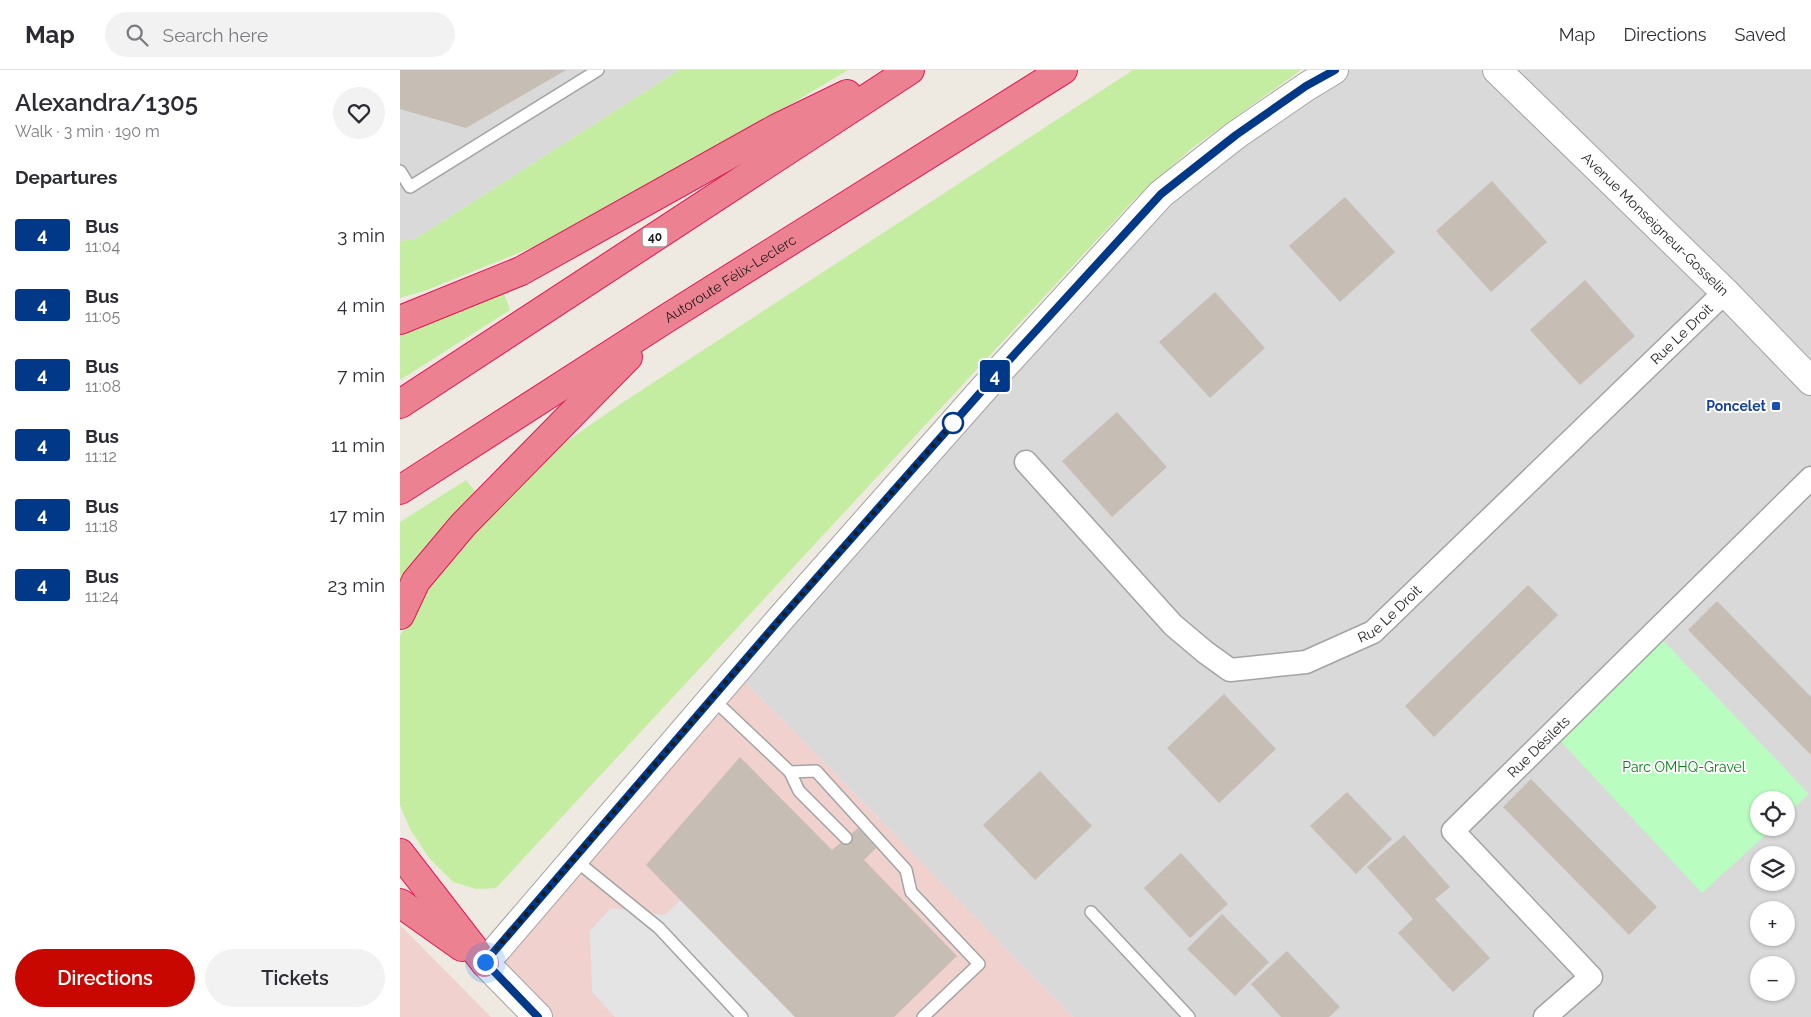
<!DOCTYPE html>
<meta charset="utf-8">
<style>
:root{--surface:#fff;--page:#f2f2f3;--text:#2b2b33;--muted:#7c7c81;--line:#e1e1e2;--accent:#c80800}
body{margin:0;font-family:Raleway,sans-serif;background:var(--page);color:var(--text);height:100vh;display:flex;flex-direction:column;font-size:19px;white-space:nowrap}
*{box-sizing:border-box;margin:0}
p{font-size:16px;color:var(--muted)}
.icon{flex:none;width:28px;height:28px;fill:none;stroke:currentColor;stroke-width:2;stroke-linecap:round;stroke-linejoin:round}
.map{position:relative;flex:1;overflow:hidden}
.details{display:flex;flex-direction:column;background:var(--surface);width:400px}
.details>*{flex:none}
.badge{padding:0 10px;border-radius:4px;font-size:18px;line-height:32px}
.tools{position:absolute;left:1350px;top:721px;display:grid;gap:10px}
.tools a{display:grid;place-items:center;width:45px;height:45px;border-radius:50%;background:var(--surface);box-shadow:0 1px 4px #0004;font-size:25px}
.you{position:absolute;width:25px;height:25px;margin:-12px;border:4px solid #fff;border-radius:50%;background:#1a73e8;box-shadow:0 0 0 8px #1a73e833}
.map>.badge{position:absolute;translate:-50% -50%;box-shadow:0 0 0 2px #fff}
h2{padding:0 15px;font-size:19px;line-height:45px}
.round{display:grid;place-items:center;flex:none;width:52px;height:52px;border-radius:26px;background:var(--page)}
.summary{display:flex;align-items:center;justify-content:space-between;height:85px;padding:0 15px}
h1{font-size:24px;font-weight:600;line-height:38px}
.primary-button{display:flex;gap:10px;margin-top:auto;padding:10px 15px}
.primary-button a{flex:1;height:58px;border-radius:30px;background:var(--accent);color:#fff;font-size:20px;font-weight:600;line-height:58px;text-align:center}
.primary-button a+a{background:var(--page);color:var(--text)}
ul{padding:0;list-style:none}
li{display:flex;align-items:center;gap:15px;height:70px;padding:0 15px}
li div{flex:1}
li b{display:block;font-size:19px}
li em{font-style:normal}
li .badge{min-width:55px;font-weight:700;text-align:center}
header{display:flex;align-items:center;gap:30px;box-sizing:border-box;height:70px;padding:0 25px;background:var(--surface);border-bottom:1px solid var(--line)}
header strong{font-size:24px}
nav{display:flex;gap:28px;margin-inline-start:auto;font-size:18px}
.search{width:350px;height:45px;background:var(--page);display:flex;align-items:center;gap:12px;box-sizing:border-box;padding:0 18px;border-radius:28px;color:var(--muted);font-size:19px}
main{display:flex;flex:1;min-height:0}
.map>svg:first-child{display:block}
.residential{fill:#dad9d9;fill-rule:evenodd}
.commercial{fill:#f1d1ce}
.grass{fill:#c4eda2}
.park{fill:#b9fdc1}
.parking{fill:#e4e4e4}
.building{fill:#c6bdb4}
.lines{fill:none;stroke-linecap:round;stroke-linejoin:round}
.service-casing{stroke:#a3a3a3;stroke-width:14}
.minor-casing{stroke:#a3a3a3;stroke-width:25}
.tertiary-casing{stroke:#a3a3a3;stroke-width:30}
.motorway-casing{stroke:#e31755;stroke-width:30}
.service{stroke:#fff;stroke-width:11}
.minor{stroke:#fff;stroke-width:22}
.tertiary{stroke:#fff;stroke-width:28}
.motorway{stroke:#ec8291;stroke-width:28}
.line-casing{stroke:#fff;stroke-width:11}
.line{stroke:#013888;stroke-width:8}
.walk{stroke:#1c1c1c;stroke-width:5;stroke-dasharray:0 9}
.transit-dot{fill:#1a4fb4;stroke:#fff;stroke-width:2}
.stop-dot{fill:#fff;stroke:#013888;stroke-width:2.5}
.labels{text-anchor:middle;stroke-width:4;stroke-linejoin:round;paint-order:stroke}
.shield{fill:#fff;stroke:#606060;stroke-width:1}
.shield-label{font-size:12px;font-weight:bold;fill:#1c1c1c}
.street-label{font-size:14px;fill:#1c1c1c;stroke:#fff}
.transit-label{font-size:14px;font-weight:bold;fill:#164399;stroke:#fff;text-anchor:end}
.park-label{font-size:14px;fill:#048013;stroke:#fff}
</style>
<header>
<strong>Map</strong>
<div class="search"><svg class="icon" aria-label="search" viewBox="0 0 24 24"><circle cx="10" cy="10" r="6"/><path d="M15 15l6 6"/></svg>Search here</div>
<nav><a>Map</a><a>Directions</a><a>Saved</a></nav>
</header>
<main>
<section class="details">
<div class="summary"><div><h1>Alexandra/1305</h1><p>Walk · 3 min · 190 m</p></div><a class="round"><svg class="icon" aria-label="heart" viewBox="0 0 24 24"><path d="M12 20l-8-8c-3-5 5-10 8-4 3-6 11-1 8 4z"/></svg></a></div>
<h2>Departures</h2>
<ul>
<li><span class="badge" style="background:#013888;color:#fff">4</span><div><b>Bus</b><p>11:04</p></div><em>3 min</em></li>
<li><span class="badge" style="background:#013888;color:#fff">4</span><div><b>Bus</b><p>11:05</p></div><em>4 min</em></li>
<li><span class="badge" style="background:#013888;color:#fff">4</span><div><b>Bus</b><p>11:08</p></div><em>7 min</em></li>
<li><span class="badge" style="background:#013888;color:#fff">4</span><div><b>Bus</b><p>11:12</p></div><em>11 min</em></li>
<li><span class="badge" style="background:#013888;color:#fff">4</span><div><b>Bus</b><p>11:18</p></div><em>17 min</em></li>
<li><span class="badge" style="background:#013888;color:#fff">4</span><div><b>Bus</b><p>11:24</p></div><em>23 min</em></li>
</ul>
<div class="primary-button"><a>Directions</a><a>Tickets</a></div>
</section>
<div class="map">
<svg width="1411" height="947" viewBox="0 0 1411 947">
<rect width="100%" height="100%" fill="#eeeae1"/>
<!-- residential -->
<g class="residential">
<polygon points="0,0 279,0 15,169 0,171"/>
<path d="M934,0H1411V947H673L335,601L761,124ZM1359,730H1386V758H1359ZM1359,785H1386V812H1359ZM1359,840H1386V868H1359ZM1359,895H1386V922H1359Z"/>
</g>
<!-- commercial -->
<g class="commercial">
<polygon points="335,601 673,947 138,947 85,893"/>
<polygon points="0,855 91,947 0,947"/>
</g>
<!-- grass -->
<g class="grass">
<polygon points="279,0 448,0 286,97 163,165 27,220 0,228 0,171 15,169"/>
<polygon points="733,0 901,0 792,78 732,132 96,818 76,819 53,812 29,788 10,759 0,735 0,566 24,520 125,400 222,333"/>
<polygon points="103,220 110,240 0,310 0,262"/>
<polygon points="66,410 75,421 47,452 23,484 0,523 0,452"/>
</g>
<!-- park -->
<polygon class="park" points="1255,562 1409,724 1386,745 1386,730 1359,730 1359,758 1373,758 1302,823 1153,663"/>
<!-- parking -->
<polygon class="parking" points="281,830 395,947 215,947 192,922 190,861 211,838 265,845"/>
<!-- building -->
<g class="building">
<polygon points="0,0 166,0 66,58 0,39"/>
<polygon points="1092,111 1147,172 1091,222 1036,161"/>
<polygon points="945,127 995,182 940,232 889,176"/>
<polygon points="1185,210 1235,266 1180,315 1130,260"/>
<polygon points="815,222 865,278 810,328 759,272"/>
<polygon points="717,342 767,397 712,447 662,391"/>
<polygon points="1128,515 1158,545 1034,667 1005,636"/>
<polygon points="1317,531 1411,627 1411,685 1288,560"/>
<polygon points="824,624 876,679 819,733 767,678"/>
<polygon points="340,687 432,780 458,758 476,778 464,790 557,886 494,947 395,947 246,795"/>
<polygon points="640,701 692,756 635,810 583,755"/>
<polygon points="1131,709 1257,837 1229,865 1103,737"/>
<polygon points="947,722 992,769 956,804 910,756"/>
<polygon points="1004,765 1050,817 1035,829 1090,888 1053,922 998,863 1013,849 967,797"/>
<polygon points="781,783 828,834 790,868 744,818"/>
<polygon points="822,844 869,892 835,926 787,879"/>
<polygon points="887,881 940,937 929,947 881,947 851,914"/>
</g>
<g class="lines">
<!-- service casing -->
<g class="service-casing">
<g id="service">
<polyline points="0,101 10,117 198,0"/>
<polyline points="312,628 390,702 399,721 446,768"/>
<polyline points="390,702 416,701 506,800 511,822 579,894 523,947"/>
<polyline points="174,789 259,858 342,947"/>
<polyline points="691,842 789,947"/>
</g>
</g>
<!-- minor casing -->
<g class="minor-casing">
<g id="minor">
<path id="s1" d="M626,392L773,555L805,582L830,600L906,592L973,562L1325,222"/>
<path id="s2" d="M1145,947L1191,907L1053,761L1411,408"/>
</g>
</g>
<!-- tertiary casing -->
<g class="tertiary-casing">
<g id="tertiary">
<path id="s3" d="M1097,0L1325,222L1411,311"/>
<polyline points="138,947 85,893 382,547 602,298 761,124 836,65 906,17 934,0"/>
</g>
</g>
<!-- motorway casing -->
<g class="motorway-casing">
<g id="motorway">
<polyline points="0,250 121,201 377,58 447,24"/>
<polyline points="0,334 510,0"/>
<path id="s4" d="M0,420L264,250L663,0"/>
<polyline points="0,545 16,511 63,455 228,287"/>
<polyline points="0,783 85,893"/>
<polyline points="0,833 62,877"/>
</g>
</g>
<!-- service -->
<use href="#service" class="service"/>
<!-- minor -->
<use href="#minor" class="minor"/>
<!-- tertiary -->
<use href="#tertiary" class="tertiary"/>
<!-- motorway -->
<use href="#motorway" class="motorway"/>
</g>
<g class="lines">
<!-- line casing -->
<g class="line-casing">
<polyline id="line" points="138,947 85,892 382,547 602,298 761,124 836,65 906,16 935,0"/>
</g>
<!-- line -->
<use href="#line" class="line"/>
<!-- walk -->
<polyline class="walk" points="85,892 382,547 553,353"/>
</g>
<!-- markers -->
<rect class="transit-dot" x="1371" y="331" width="10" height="10" rx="2.5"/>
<circle class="stop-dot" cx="553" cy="353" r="10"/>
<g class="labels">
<!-- shield labels -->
<rect class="shield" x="242.5" y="157.5" width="25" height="19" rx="4"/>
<g class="shield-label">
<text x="255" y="171">40</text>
</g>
<!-- street labels -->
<g class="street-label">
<text dy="5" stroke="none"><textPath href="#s3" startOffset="221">Avenue Monseigneur-Gosselin</textPath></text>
<text dy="5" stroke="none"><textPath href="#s4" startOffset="392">Autoroute Félix-Leclerc</textPath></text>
<text dy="5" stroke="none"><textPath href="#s1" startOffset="871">Rue Le Droit</textPath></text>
<text dy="5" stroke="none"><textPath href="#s1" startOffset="466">Rue Le Droit</textPath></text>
<text dy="5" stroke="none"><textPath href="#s2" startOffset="382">Rue Désilets</textPath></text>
</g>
<!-- transit labels -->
<g class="transit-label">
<text x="1366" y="341">Poncelet</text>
</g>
<!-- park labels -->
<g class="park-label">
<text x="1284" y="702">Parc OMHQ-Gravel</text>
</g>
</g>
</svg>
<div class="tools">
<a><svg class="icon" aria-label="locate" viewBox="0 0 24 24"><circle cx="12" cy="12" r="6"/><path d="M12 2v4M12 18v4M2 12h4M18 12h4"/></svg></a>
<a><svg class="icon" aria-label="layers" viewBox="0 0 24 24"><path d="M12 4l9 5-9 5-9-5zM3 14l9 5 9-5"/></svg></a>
<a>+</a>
<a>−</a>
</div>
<div class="you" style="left:85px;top:892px"></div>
<b class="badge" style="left:595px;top:306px;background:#013888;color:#fff">4</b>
</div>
</main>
